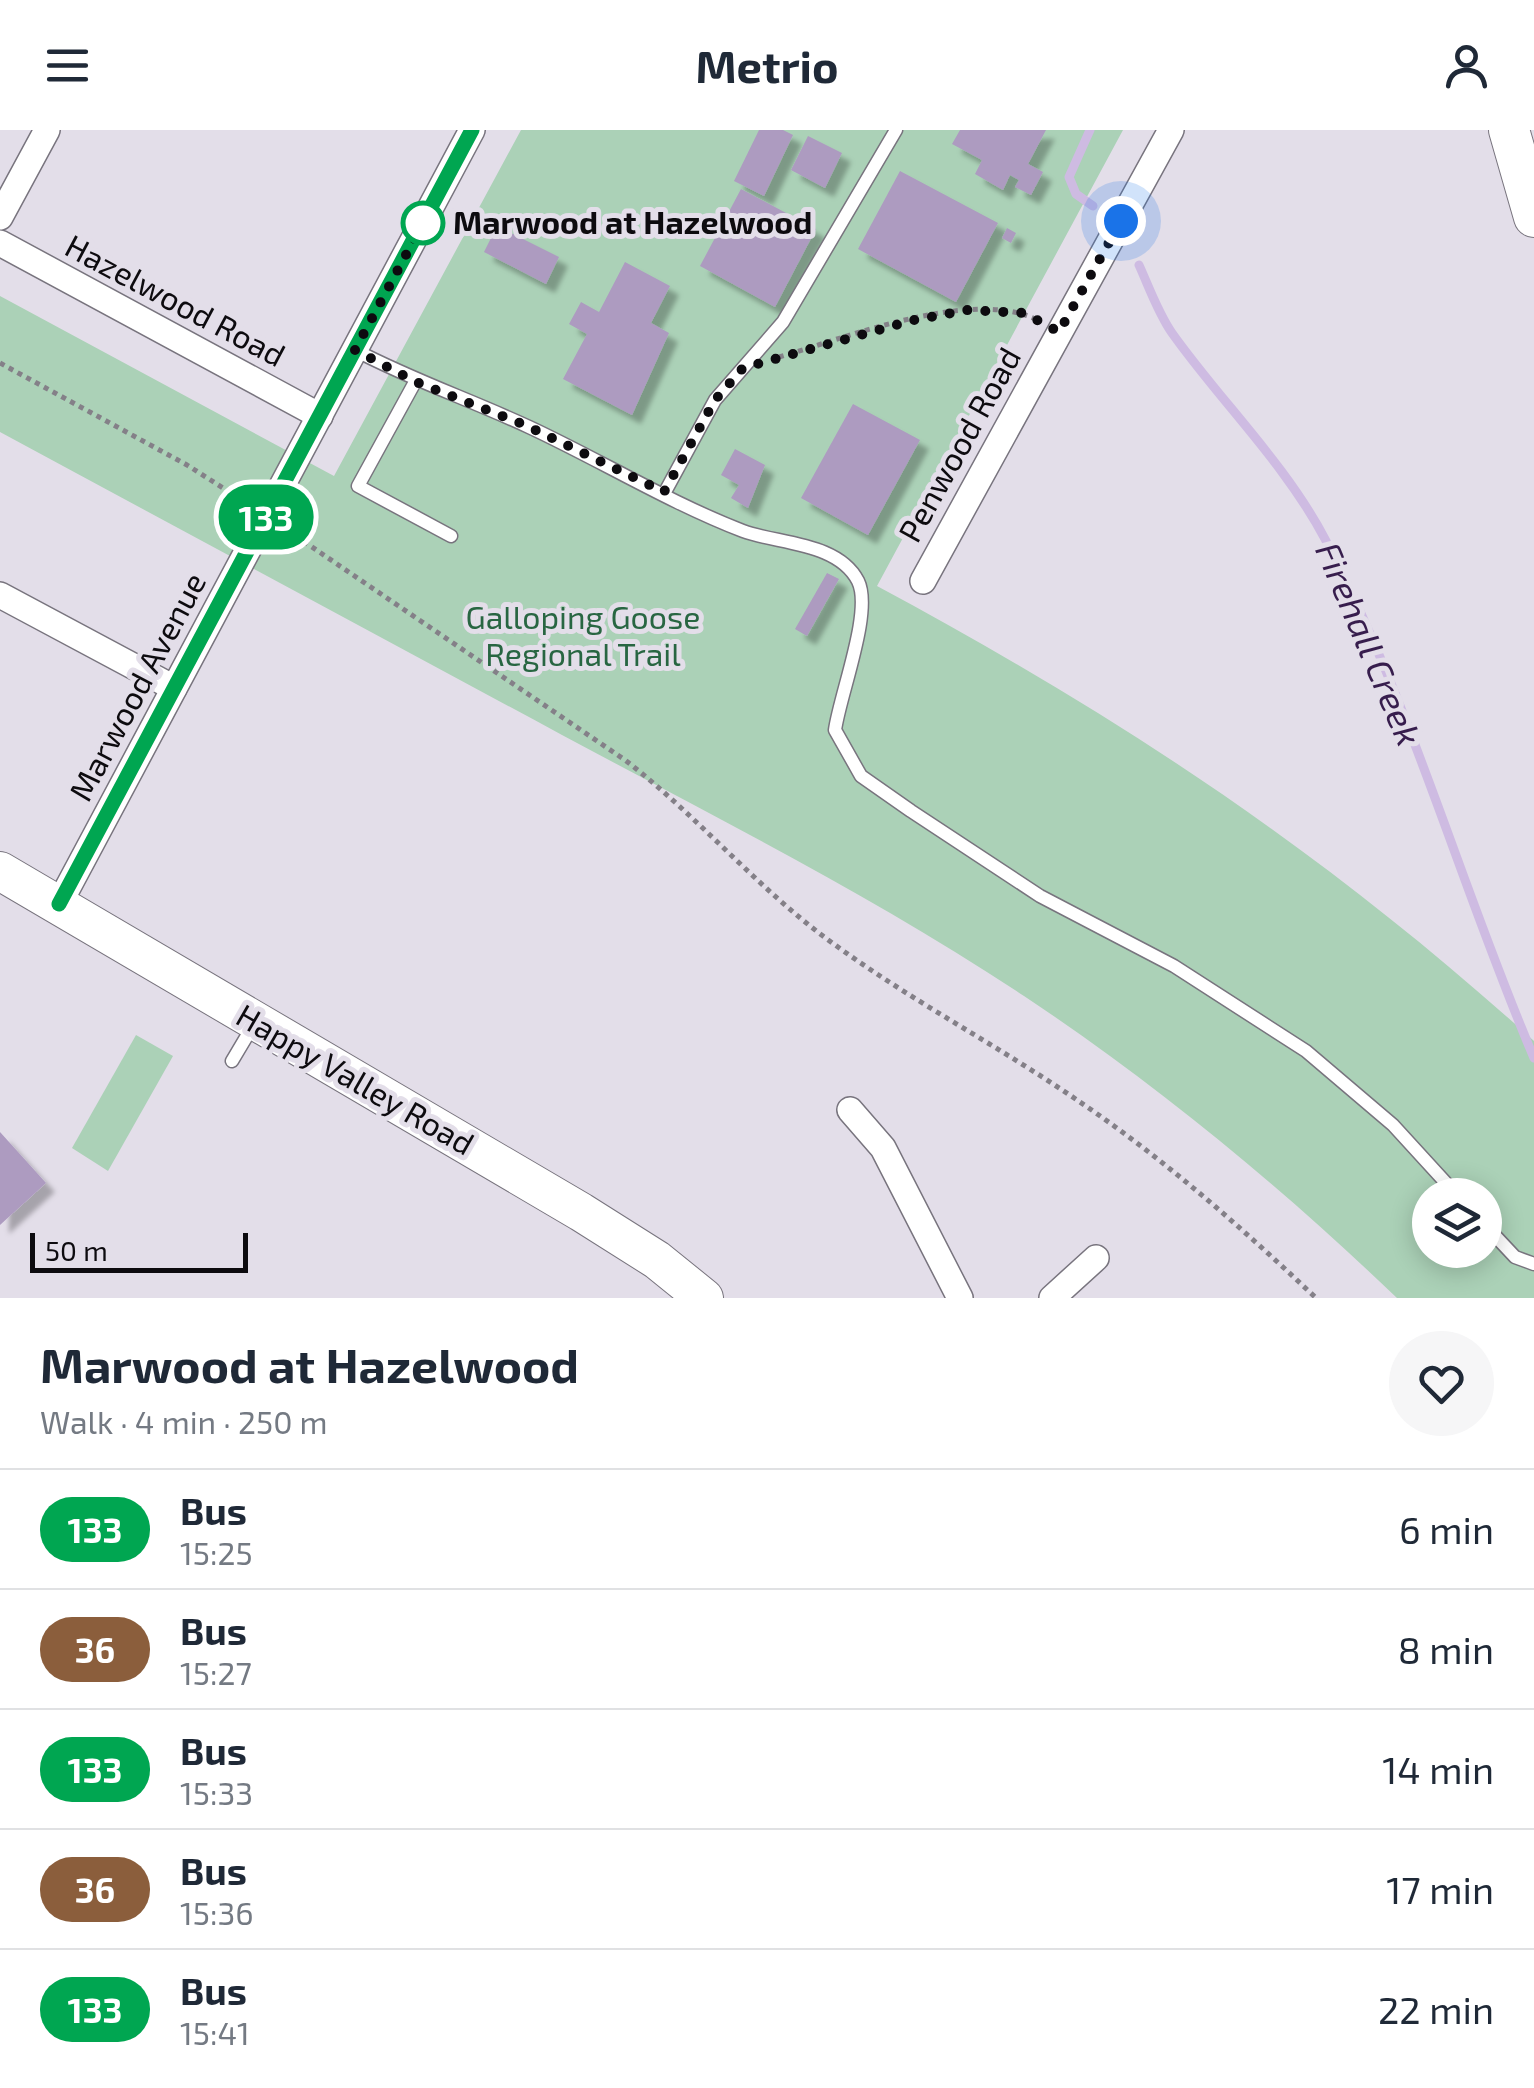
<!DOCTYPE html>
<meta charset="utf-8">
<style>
:root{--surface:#fff;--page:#f6f6f7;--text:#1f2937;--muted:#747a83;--line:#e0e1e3}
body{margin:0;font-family:"Exo 2",sans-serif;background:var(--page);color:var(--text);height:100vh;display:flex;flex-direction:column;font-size:38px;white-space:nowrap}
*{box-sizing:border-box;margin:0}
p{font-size:32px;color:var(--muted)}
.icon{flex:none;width:55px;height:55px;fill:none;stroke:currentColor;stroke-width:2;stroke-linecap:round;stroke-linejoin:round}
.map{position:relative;height:1168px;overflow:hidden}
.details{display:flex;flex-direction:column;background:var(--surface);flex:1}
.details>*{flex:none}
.badge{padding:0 20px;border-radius:32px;font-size:35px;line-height:65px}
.buttons{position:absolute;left:1412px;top:1048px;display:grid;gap:20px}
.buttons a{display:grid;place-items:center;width:90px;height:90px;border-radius:50%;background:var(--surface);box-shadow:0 5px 25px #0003;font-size:50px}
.scale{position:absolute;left:30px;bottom:25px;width:218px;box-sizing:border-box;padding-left:10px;border:5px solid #0d0b0f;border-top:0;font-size:28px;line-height:35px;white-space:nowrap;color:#0d0b0f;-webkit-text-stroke:8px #e3dee9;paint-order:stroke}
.you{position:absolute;width:50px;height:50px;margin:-25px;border:8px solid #fff;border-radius:50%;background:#1a73e8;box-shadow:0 0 0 15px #1a73e833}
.map>.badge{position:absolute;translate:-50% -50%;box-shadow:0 0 0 5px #fff}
.round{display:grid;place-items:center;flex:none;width:105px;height:105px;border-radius:52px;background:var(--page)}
.headline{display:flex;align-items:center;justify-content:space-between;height:170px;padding:0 40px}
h1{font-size:48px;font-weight:700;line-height:75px}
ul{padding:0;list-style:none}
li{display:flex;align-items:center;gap:30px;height:120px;padding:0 40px;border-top:2px solid var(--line)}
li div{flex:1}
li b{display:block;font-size:38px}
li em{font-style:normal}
li .badge{min-width:110px;font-weight:700;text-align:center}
header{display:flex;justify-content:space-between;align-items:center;height:130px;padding:0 40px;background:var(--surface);font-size:45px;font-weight:700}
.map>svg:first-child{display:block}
.green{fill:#abd1b7;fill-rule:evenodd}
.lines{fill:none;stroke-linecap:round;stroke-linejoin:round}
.stream{stroke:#cebbe2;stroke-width:9}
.building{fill:#ad9bc0;filter:url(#shadow)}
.lane-casing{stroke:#78747e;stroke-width:15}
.street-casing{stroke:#78747e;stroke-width:28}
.secondary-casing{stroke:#78747e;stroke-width:40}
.primary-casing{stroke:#78747e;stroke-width:42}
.path{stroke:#848088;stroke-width:5;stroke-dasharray:5 5;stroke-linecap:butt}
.lane{stroke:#fff;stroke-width:12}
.street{stroke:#fff;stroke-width:25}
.secondary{stroke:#fff;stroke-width:38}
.primary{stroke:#fff;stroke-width:40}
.line-casing{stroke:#fff;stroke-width:22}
.line{stroke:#00a651;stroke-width:15}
.walk{stroke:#0d0b0f;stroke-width:10;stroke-dasharray:0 18}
.stop-dot{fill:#fff;stroke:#00a651;stroke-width:5}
.labels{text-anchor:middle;stroke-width:10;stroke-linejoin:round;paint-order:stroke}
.stop-label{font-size:32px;font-weight:bold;fill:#0d0b0f;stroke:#e3dee9;text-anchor:start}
.street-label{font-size:32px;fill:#0d0b0f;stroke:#e3dee9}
.park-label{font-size:32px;fill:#286642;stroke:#e3dee9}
.water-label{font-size:35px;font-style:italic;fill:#371d4d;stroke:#e3dee9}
</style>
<header><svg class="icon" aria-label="menu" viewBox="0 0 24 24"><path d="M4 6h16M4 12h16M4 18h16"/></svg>Metrio<svg class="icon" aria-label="person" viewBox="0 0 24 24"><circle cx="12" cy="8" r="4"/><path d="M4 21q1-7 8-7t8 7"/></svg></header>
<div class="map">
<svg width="1534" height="1168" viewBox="0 0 1534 1168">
<defs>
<filter id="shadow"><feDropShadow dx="9" dy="9" stdDeviation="2.5" flood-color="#0004"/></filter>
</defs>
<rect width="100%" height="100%" fill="#e3dee9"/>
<!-- green -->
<g class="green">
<path d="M521,0H1123L877,456C1123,588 1326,723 1534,911V1168H1397C1281,1057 1158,955 1024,866C877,768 717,688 562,605C375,504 187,403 0,302V166L334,346ZM1430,1065H1485V1120H1430Z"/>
<polygon points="136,905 173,926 108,1041 72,1018"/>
</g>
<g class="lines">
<!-- stream -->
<g class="stream">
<polyline points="1090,0 1069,47 1076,64 1093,76"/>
<path d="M1139,135C1149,157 1158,183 1172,203C1221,272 1285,333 1325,409C1411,574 1461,757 1534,928"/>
</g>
</g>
<!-- building -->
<g class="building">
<polygon points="759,0 783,0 793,5 764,66 734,51"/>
<polygon points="960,0 1046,0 1028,34 1043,42 1031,65 1015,57 1019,50 1010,45 1003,60 975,44 982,30 952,14"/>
<polygon points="808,6 842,23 825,58 791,40"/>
<polygon points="900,41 998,93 956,172 858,119"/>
<polygon points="741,59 816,99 775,177 700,136"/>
<polygon points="497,96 559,127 546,154 484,122"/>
<polygon points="1007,98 1016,103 1011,113 1002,108"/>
<polygon points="625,132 670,156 651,193 669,203 632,285 563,249 587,204 569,194 581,172 599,182"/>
<polygon points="853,274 920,310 868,405 801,368"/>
<polygon points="735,319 765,335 748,378 731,368 739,355 721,345"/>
<polygon points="827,443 839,449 807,506 795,499"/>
<polygon points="0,1002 46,1053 0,1095"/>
</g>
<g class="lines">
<!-- lane casing -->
<g class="lane-casing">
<g id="lane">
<path d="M355,220C412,250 471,270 529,297C600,330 670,373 743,401C778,414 838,412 858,451C873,481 840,564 835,600L861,646L911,681L1040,766L1174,836L1306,921L1393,995L1457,1065"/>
<polyline points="415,252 358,356 451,406"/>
<polyline points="665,362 715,270 783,192 896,0"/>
<polyline points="232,931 254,894"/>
<polyline points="1485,1095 1515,1127 1534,1134"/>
</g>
</g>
<!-- street casing -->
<g class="street-casing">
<g id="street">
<polyline points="0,87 47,0"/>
<polyline points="0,113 320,286"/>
<polyline points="923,451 1171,0"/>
<polyline points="0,465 174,558"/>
<polyline points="59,774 472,0"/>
<polyline points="850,980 883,1018 960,1168"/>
<polyline points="1052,1168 1096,1128"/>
</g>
</g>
<!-- secondary casing -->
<g class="secondary-casing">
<polyline id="secondary" points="0,741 581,1082 657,1130 704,1168"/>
</g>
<!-- primary casing -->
<g class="primary-casing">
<polyline id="primary" points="1509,0 1534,87"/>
</g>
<!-- path -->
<g class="path">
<path d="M779,227C846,208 975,156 1039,191"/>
<polyline points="0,233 187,335 245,372"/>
<path d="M287,400L625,630C695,684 753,753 823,806C904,867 994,913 1077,970C1163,1028 1241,1097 1316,1168"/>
</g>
<!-- lane -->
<use href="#lane" class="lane"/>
<!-- street -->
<use href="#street" class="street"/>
<!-- secondary -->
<use href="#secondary" class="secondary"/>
<!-- primary -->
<use href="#primary" class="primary"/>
</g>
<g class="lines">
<!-- line casing -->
<g class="line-casing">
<polyline id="line" points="59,774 472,0"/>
</g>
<!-- line -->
<use href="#line" class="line"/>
<!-- walk -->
<polyline class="walk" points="423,93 355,220 416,252 525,295 664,362 715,270 743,238 914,190 968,180 1024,183 1059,202 1121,91"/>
</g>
<!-- markers -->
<circle class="stop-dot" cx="423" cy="93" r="20"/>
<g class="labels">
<!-- stop labels -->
<g class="stop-label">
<text x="453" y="104">Marwood at Hazelwood</text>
</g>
<!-- street labels -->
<g class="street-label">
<text transform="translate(175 171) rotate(28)" y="11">Hazelwood Road</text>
<text transform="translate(960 315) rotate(-61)" y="11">Penwood Road</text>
<text transform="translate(138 557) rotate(-62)" y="11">Marwood Avenue</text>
<text transform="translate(355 950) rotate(30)" y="11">Happy Valley Road</text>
</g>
<!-- park labels -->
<g class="park-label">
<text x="583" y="499">Galloping Goose<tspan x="583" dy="37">Regional Trail</tspan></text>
</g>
<!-- water labels -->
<g class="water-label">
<text transform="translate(1368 514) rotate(67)" y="12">Firehall Creek</text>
</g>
</g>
</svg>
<div class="buttons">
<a><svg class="icon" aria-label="layers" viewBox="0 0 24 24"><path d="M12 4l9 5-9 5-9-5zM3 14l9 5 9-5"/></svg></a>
</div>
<div class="scale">50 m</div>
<div class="you" style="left:1121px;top:91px"></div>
<b class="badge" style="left:266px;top:387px;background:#00a651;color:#fff">133</b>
</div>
<section class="details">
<div class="headline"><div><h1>Marwood at Hazelwood</h1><p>Walk · 4 min · 250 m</p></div><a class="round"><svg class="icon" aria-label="heart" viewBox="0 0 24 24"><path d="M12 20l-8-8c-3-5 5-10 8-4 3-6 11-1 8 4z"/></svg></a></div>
<ul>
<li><span class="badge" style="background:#00a651;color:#fff">133</span><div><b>Bus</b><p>15:25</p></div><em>6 min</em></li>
<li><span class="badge" style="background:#8b5e3c;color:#fff">36</span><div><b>Bus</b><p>15:27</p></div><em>8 min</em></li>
<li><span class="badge" style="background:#00a651;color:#fff">133</span><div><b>Bus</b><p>15:33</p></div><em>14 min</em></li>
<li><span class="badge" style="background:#8b5e3c;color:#fff">36</span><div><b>Bus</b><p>15:36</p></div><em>17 min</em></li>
<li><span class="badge" style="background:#00a651;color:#fff">133</span><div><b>Bus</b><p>15:41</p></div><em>22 min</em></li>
</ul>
</section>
